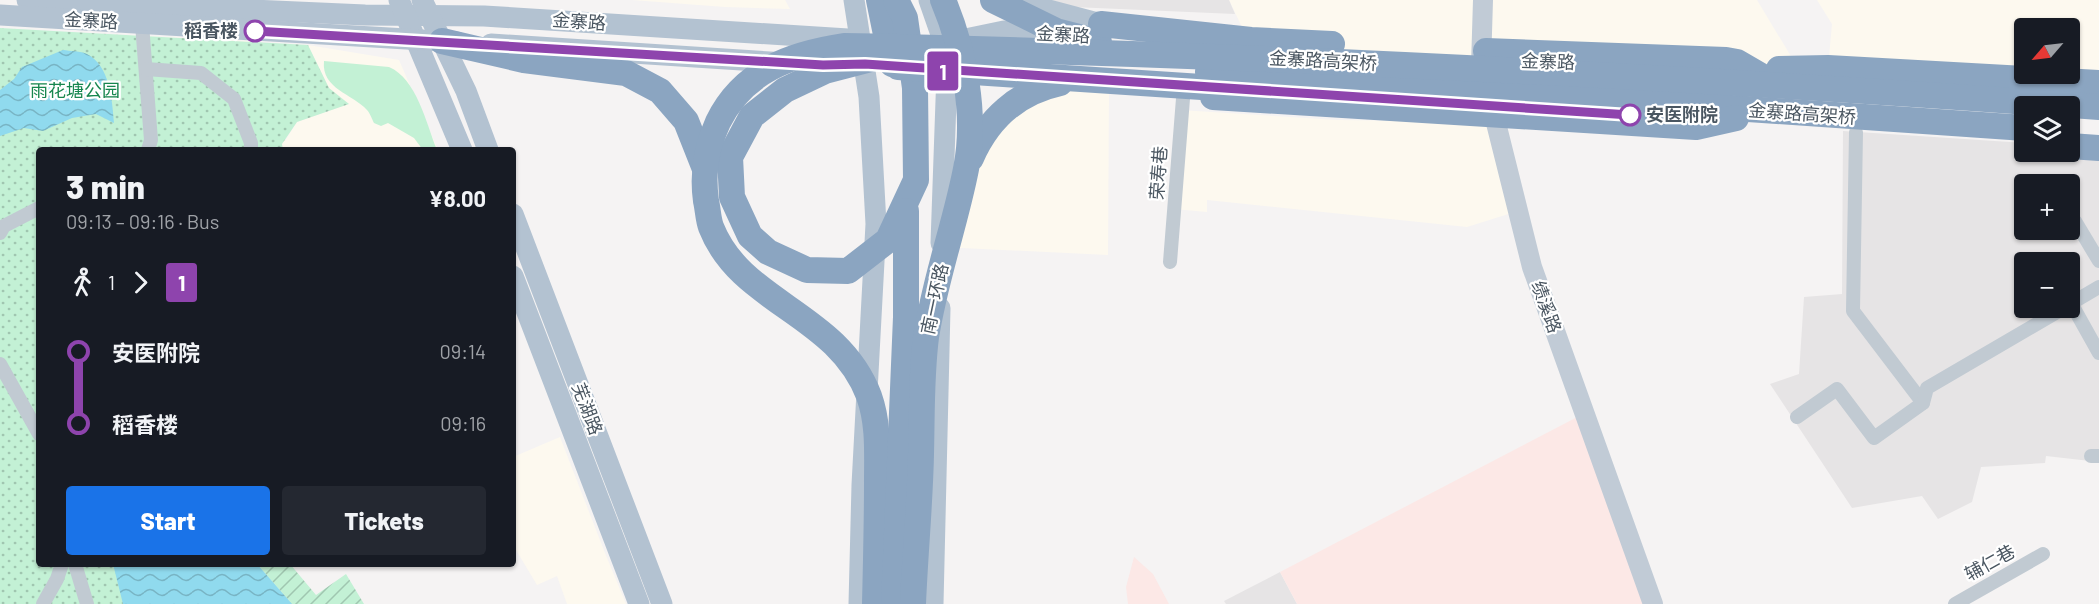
<!DOCTYPE html>
<meta charset="utf-8">
<style>
:root{--surface:#171b24;--page:#242831;--text:#f1f3f6;--muted:#9ea1a6;--accent:#1a73e8}
body{margin:0;font-family:Barlow,"Noto Sans SC",sans-serif;background:var(--page);color:var(--text);height:100vh;display:flex;flex-direction:column;font-size:22px;white-space:nowrap}
*{box-sizing:border-box;margin:0}
p{font-size:20px;color:var(--muted)}
.icon{flex:none;width:33px;height:33px;fill:none;stroke:currentColor;stroke-width:2;stroke-linecap:round;stroke-linejoin:round}
.map{position:relative;flex:1;overflow:hidden}
.sheet{position:absolute;left:36px;top:147px;width:480px;height:420px;display:flex;flex-direction:column;background:var(--surface);border-radius:6px;box-shadow:0 2px 4px #0004}
.sheet>*{flex:none}
.badge{padding:0 12px;border-radius:4px;font-size:21px;line-height:39px}
.needle{width:39px;rotate:242deg}
.controls{position:absolute;left:2014px;top:18px;display:grid;gap:12px}
.controls a{display:grid;place-items:center;width:66px;height:66px;border-radius:6px;background:var(--surface);box-shadow:0 2px 4px #0004;font-size:30px}
.map>.badge{position:absolute;translate:-50% -50%;box-shadow:0 0 0 3px #fff}
.legs{display:flex;align-items:center;gap:9px;height:66px;padding:0 30px;font-size:20px}
.legs p{margin-inline-start:auto}
.overview{display:flex;align-items:center;justify-content:space-between;height:102px;padding:0 30px}
h1{font-size:33px;font-weight:800;line-height:45px}
.action{display:flex;gap:12px;margin-top:auto;padding:12px 30px}
.action a{flex:1;height:69px;border-radius:6px;background:var(--accent);color:#fff;font-size:24px;font-weight:800;line-height:69px;text-align:center}
.action a+a{background:var(--page);color:var(--text)}
ul{padding:0 30px;list-style:none}
li{display:flex;align-items:center;gap:21px;height:72px;font-size:22px}
li i{display:grid;place-items:center;width:9px;height:100%;margin:0 8px;background:currentColor}
li i::after{content:'';width:15px;height:15px;margin:-8px;border:4px solid;border-radius:50%;background:var(--surface)}
li p{margin-inline-start:auto}
li:first-child i{background:linear-gradient(#0000 50%,currentColor 0)}
li:last-child i{background:linear-gradient(currentColor 50%,#0000 0)}
.map>svg:first-child{display:block}
.commercial{fill:#fdf9ef;fill-rule:evenodd}
.education{fill:#e6e4e5;fill-rule:evenodd}
.medical{fill:#fce8e6}
.grass{fill:#c3f1d5}
.park{fill:url(#park-dots)}
.garden{fill:url(#garden-furrows)}
.water{fill:url(#water-waves)}
.lines{fill:none;stroke-linecap:round;stroke-linejoin:round}
.street{stroke:#c1cad2;stroke-width:14}
.secondary{stroke:#c1cbd6;stroke-width:20}
.primary{stroke:#b3c2d1;stroke-width:21}
.highway{stroke:#8ba5c1;stroke-width:26}
.line-1-casing{stroke:#fff;stroke-width:14}
.line-1{stroke:#8e44ad;stroke-width:9}
.stop-1-dot{fill:#fff;stroke:#8e44ad;stroke-width:3}
.labels{text-anchor:middle;stroke-width:4.5;stroke-linejoin:round;paint-order:stroke}
.street-label{font-size:18px;fill:#4a5661;stroke:#fff}
.stop-label{font-size:18px;font-weight:bold;fill:#4a5661;stroke:#fff;text-anchor:end}
.park-label{font-size:18px;fill:#17864f;stroke:#fff}
</style>
<div class="map">
<svg width="2099" height="604" viewBox="0 0 2099 604">
<defs>
<pattern id="park-dots" width="8" height="8" patternUnits="userSpaceOnUse" patternTransform="scale(1.5)"><rect width="8" height="8" fill="#c3f1d5"/><path d="M2 2h.1M6 6h.1" fill="none" stroke="#a0c6b0" stroke-width="1.8" stroke-linecap="round"/></pattern>
<pattern id="garden-furrows" width="10" height="10" patternUnits="userSpaceOnUse" patternTransform="scale(1.5)"><rect width="10" height="10" fill="#c3f1d5"/><path d="M-1 1l2-2M0 10L10 0M9 11l2-2" fill="none" stroke="#a0c6b0"/></pattern>
<pattern id="water-waves" width="16" height="10" patternUnits="userSpaceOnUse" patternTransform="scale(1.5)"><rect width="16" height="10" fill="#90daee"/><path d="M0 5q4-4 8 0t8 0" fill="none" stroke="#78b4c4"/></pattern>
</defs>
<rect width="100%" height="100%" fill="#f5f3f3"/>
<!-- commercial -->
<g class="commercial">
<polygon points="632,0 785,0 790,9 725,7"/>
<polygon points="1229,0 1757,0 1798,68 1652,66 1251,46"/>
<path d="M1817,0H2099V83L1828,68L1832,24ZM2025,28H2070V74H2025Z"/>
<polygon points="122,35 250,41 285,141 297,122 348,104 329,89 308,45 399,60 438,150 68,150 128,132"/>
<polygon points="1036,81 1109,91 1108,255 941,247 951,195"/>
<polygon points="1180,110 1337,120 1486,122 1518,211 1467,227 1207,200 1207,212 1174,209"/>
<polygon points="560,437 605,553 626,604 567,604 557,576 537,585 513,545 513,457"/>
</g>
<!-- education -->
<g class="education">
<polygon points="1051,0 1229,0 1235,14 1073,7"/>
<path d="M1843,131L2025,143V152H2070L2099,148V462L2046,456L2045,463L1981,467L1972,502L1938,519L1922,496L1852,508L1770,384L1799,374L1804,297L1842,294ZM2025,184H2070V230H2025ZM2025,262H2070V308H2025Z"/>
<polygon points="1280,572 1297,604 1226,604 1224,601"/>
</g>
<!-- medical -->
<g class="medical">
<polygon points="1585,413 1653,604 1297,604 1280,572"/>
<polygon points="1134,557 1153,574 1169,604 1128,604 1126,587"/>
</g>
<!-- grass -->
<path class="grass" d="M324,61L389,67C417,79 426,123 437,150H423L414,138L388,123L381,126L374,123C372,119 370,113 367,110C353,94 321,89 324,61Z"/>
<!-- park -->
<polygon class="park" points="0,28 308,45 329,88 349,104 297,122 282,144 283,150 39,150 39,564 257,564 292,604 0,604"/>
<!-- garden -->
<polygon class="garden" points="257,564 290,564 316,595 346,574 364,604 292,604"/>
<!-- water -->
<g class="water">
<path d="M63,50C70,51 81,51 87,54C110,66 112,99 114,123L96,114L72,118L43,131L24,128L0,136V90L14,79L22,67Z"/>
<polygon points="113,564 257,564 292,604 123,604"/>
</g>
<g class="lines">
<!-- street -->
<g class="street">
<polyline points="142,24 151,140 148,150"/>
<polyline points="146,69 201,73 234,99 251,143 251,150"/>
<polyline points="1856,132 1853,311 1923,403"/>
<polyline points="2075,221 2099,261"/>
<polyline points="0,233 4,226 39,208"/>
<polyline points="1170,262 1184,86"/>
<polyline points="2071,303 2099,353"/>
<polyline points="2070,304 2099,287"/>
<polyline points="0,364 39,434"/>
<polyline points="1797,417 1837,389 1874,438 1923,403 1927,388 2064,308"/>
<polyline points="2091,456 2099,456"/>
<polyline points="75,564 87,604"/>
<polyline points="43,604 57,579 62,564"/>
<polyline points="1955,604 2043,554"/>
</g>
<!-- secondary -->
<g class="secondary">
<polyline points="1481,66 1483,0"/>
<polyline points="1491,103 1532,267 1653,604"/>
</g>
<!-- primary -->
<g class="primary">
<polyline points="27,0 365,15 484,16 848,39"/>
<polyline points="399,0 462,150"/>
<polyline points="422,0 466,91 488,150"/>
<polyline points="854,0 869,97 876,224 862,485 859,604"/>
<polyline points="929,0 944,43 947,72 941,243"/>
<polyline points="1028,0 1045,9 1101,24"/>
<polyline points="0,15 457,42"/>
<polyline points="951,42 1004,31 1059,34"/>
<polyline points="491,44 786,63"/>
<polyline points="513,214 662,604"/>
<polyline points="513,276 639,604"/>
<polyline points="933,604 940,308"/>
</g>
<!-- highway -->
<g class="highway">
<polyline points="879,0 892,64"/>
<polyline points="993,0 1056,31 1099,42"/>
<polyline points="1101,24 1251,40 1332,44"/>
<polyline points="442,41 524,60 626,73 660,91 686,121 705,169"/>
<polyline points="1486,51 1726,60 1737,62 1768,80"/>
<polyline points="884,58 875,58 825,71 785,90 752,116 730,157 732,197 750,236 768,252 807,270 848,271 888,240 916,180 915,88 905,18 896,0"/>
<polyline points="898,67 1232,89"/>
<polyline points="1779,69 1828,68 2099,83"/>
<polyline points="1208,72 2025,128"/>
<polyline points="1213,97 1696,127 1736,118"/>
<polyline points="2070,146 2099,148"/>
<path d="M971,158C988,119 1018,92 1060,83"/>
<path d="M875,604C876,563 877,522 877,482C877,453 879,424 869,396C837,312 741,304 711,227C708,219 708,209 706,201C702,172 706,148 718,122C743,71 791,54 844,46C1263,54 1681,77 2099,107"/>
<polyline points="894,604 906,317 906,211"/>
<path d="M913,604C915,554 920,504 921,454C922,415 921,376 926,337C935,279 955,225 966,169C977,115 964,50 943,0"/>
</g>
</g>
<g class="lines">
<!-- line-1 casing -->
<g class="line-1-casing">
<polyline id="line-1" points="255,31 823,65 865,64 1630,115"/>
</g>
<!-- line-1 -->
<use href="#line-1" class="line-1"/>
</g>
<!-- markers -->
<g class="stop-1-dot">
<circle cx="255" cy="31" r="10"/>
<circle cx="1630" cy="115" r="10"/>
</g>
<g class="labels">
<!-- street labels -->
<g class="street-label">
<text transform="translate(91 21) rotate(3)" y="6">金寨路</text>
<text transform="translate(579 22) rotate(4)" y="6">金寨路</text>
<text transform="translate(1063 35) rotate(3)" y="6">金寨路</text>
<text transform="translate(1323 61) rotate(3)" y="6">金寨路高架桥</text>
<text transform="translate(1548 62) rotate(2)" y="6">金寨路</text>
<text transform="translate(1802 114) rotate(4)" y="6">金寨路高架桥</text>
<text transform="translate(1159 173) rotate(-86)" y="6">荣寿巷</text>
<text transform="translate(935 299) rotate(-78)" y="6">南一环路</text>
<text transform="translate(1546 307) rotate(70)" y="6">绩溪路</text>
<text transform="translate(587 409) rotate(69)" y="6">芜湖路</text>
<text transform="translate(1990 563) rotate(-29)" y="6">辅仁巷</text>
</g>
<!-- stop labels -->
<g class="stop-label">
<text x="238" y="37">稻香楼</text>
<text x="1646" y="121" text-anchor="start">安医附院</text>
</g>
<!-- park labels -->
<g class="park-label">
<text x="75" y="97">雨花塘公园</text>
</g>
</g>
</svg>
<div class="controls">
<a><svg class="needle" viewBox="-14 -14 28 28"><path d="M0-13l5 13h-10z" fill="#e53935"/><path d="M0 13l5-13h-10z" fill="#9ea1a6"/></svg></a>
<a><svg class="icon" aria-label="layers" viewBox="0 0 24 24"><path d="M12 4l9 5-9 5-9-5zM3 14l9 5 9-5"/></svg></a>
<a>+</a>
<a>−</a>
</div>
<b class="badge" style="left:943px;top:71px;background:#8e44ad;color:#fff">1</b>
<section class="sheet">
<div class="overview"><div><h1>3 min</h1><p>09:13 – 09:16 · Bus</p></div><b>¥8.00</b></div>
<div class="legs"><svg class="icon" aria-label="walk" viewBox="0 0 24 24"><circle cx="13" cy="4" r="2"/><path d="M13 8l-2 6 4 7M11 14l-3 7M7 12l3-4h3l4 4"/></svg>1<svg class="icon" aria-label="forward" viewBox="0 0 24 24"><path d="M9 5l7 7-7 7"/></svg><b class="badge" style="background:#8e44ad;color:#fff">1</b></div>
<ul>
<li><i style="color:#8e44ad"></i><b>安医附院</b><p>09:14</p></li>
<li><i style="color:#8e44ad"></i><b>稻香楼</b><p>09:16</p></li>
</ul>
<div class="action"><a>Start</a><a>Tickets</a></div>
</section>
</div>
